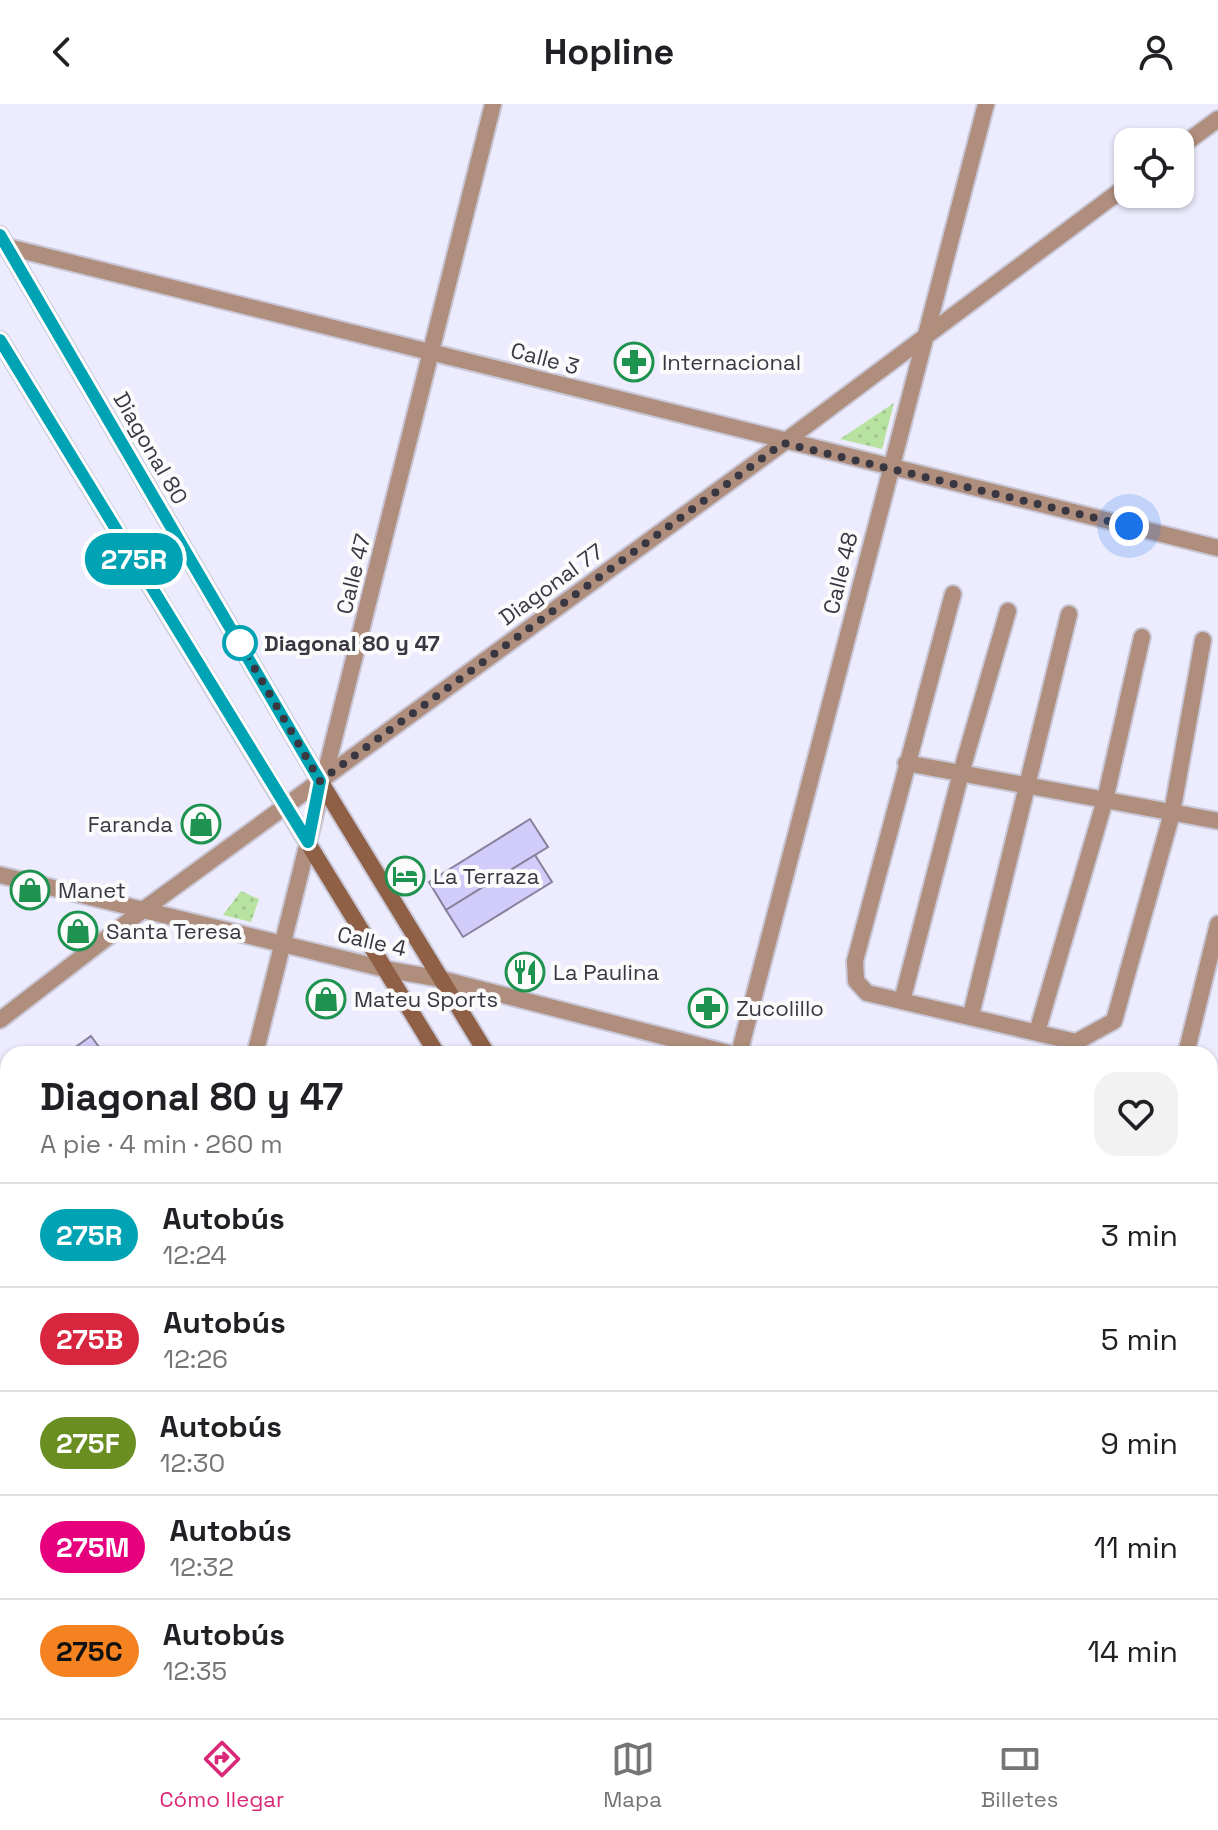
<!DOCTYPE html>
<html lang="es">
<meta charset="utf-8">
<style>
:root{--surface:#fff;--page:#f2f2f2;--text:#202124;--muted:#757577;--line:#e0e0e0;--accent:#db2777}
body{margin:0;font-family:"Space Grotesk",sans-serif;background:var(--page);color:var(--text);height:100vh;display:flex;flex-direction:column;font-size:30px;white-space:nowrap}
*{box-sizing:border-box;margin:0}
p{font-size:26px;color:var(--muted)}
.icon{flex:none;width:44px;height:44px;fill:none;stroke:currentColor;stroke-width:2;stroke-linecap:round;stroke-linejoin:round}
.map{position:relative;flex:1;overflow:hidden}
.sheet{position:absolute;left:0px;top:942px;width:1218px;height:672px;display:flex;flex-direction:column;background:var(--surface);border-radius:24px 24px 0 0;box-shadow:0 2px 6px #0004}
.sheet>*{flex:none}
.badge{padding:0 16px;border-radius:26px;font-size:28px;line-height:52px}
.fabs{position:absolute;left:1114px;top:24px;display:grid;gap:16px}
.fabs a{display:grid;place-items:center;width:80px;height:80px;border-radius:16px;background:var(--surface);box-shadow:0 2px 6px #0004;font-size:40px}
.you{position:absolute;width:40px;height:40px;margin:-20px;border:6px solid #fff;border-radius:50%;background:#1a73e8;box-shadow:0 0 0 12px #1a73e833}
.map>.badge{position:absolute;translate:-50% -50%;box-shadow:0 0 0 4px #fff}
.round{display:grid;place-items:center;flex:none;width:84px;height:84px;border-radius:24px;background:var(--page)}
.overview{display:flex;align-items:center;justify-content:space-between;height:136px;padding:0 40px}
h1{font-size:38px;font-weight:700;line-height:60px}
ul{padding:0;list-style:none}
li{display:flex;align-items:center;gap:24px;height:104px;padding:0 40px;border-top:2px solid var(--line)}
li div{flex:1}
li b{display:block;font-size:30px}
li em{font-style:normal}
li .badge{min-width:88px;font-weight:700;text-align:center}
header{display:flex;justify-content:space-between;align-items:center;height:104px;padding:0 40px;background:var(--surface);font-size:36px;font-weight:700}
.tab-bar{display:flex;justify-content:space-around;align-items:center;height:112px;border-top:2px solid var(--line);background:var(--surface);font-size:22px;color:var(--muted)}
.tab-bar a{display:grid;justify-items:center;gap:4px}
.tab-bar .on{color:var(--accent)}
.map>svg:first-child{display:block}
.park{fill:url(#park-dots)}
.building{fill:#d2ccfb;stroke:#86829d;stroke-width:2}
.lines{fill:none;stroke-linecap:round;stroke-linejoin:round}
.service-casing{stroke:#c9c8d8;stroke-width:20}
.minor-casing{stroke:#c9c8d8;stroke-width:20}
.secondary-casing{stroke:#c9c8d8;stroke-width:20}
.service{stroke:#b08e7d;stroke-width:16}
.minor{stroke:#b08e7d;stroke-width:16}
.secondary{stroke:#8f6046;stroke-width:16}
.line-casing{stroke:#fff;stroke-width:18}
.line{stroke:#00a3b4;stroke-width:12}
.walk{stroke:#383742;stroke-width:8;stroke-dasharray:0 14.4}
.stop-dot{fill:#fff;stroke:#00a3b4;stroke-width:4}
.labels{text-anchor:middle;stroke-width:8;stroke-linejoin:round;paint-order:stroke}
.street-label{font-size:22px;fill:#383742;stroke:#fbfbfb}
.poi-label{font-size:22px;fill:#383742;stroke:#fbfbfb;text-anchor:start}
.stop-label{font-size:22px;font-weight:bold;fill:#383742;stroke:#fbfbfb;text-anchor:start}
</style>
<header><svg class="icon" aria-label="back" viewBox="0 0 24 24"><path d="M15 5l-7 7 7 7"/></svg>Hopline<svg class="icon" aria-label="person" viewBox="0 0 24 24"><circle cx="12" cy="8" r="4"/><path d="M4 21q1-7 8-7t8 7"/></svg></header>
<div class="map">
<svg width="1218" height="1614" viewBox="0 0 1218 1614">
<defs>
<pattern id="park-dots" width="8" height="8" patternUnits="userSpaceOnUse" patternTransform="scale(2)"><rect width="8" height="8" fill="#b7e2a0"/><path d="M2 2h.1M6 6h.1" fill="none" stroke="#9ec28b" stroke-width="1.8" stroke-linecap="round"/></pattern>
</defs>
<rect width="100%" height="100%" fill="#edecfe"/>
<!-- park -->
<g class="park">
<polygon points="894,299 882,345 840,335"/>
<polygon points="241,787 259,795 251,818 223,811"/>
</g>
<!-- building -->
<g class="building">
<polygon points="530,715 548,743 446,806 429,778"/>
<polygon points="535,751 552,778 463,833 446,806"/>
<polygon points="91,932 104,950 66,950"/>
<polygon points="8,1015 8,1204 0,1193 0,1143 3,1140 0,1136 0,1020"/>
<polygon points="700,1606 758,1606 788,1612 699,1614"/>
</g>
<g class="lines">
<!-- service casing -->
<g class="service-casing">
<g id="service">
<polyline points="953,490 855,857 856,877 867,889 1076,938 1114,917 1172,709 1203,536"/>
<polyline points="906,659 1218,717"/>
<polyline points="902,897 961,669 1008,507"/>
<polyline points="971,911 1069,510"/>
<polyline points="1037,928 1105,696 1142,533"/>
</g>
</g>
<!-- minor casing -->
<g class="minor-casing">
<g id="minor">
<polyline points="1180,43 1218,15"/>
<polyline points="0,141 1218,444"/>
<polyline points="0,771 385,865 441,875 732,950"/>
<polyline points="0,916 143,806 783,339 1128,81"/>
<polyline points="255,950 493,0"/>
<polyline points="739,950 986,0"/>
<polyline points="1186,950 1218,820"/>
<polyline points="1210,1069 1218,1071"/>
<polyline points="0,1400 8,1402"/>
<polyline points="809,1606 840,1614"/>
<polyline points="89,1614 91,1606"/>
<polyline points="573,1614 575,1606"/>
<polyline points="1020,1614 1022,1606"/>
</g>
</g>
<!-- secondary casing -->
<g class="secondary-casing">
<g id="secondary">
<polyline points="0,131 320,677 487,950"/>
<polyline points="0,236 437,950"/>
<polyline points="833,1606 837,1614"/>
<polyline points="885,1606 890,1614"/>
</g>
</g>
<!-- service -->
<use href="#service" class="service"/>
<!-- minor -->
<use href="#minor" class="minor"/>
<!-- secondary -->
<use href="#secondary" class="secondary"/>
</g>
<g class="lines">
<!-- line casing -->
<g class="line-casing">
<polyline id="line" points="0,131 320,677 308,738 0,236"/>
</g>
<!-- line -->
<use href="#line" class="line"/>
<!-- walk -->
<polyline class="walk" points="240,539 233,527 320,677 783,339 1129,422"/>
</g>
<!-- icons -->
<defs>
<g id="pharmacy-ring" transform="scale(2)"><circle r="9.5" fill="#fbfbfb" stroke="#1e934f" stroke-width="1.5"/><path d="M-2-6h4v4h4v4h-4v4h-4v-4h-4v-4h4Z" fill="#1e934f"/></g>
<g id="shop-ring" transform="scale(2)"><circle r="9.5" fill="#fbfbfb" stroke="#1e934f" stroke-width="1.5"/><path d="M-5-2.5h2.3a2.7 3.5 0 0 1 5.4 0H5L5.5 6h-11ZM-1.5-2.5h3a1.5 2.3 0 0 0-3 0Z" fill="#1e934f"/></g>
<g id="hotel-ring" transform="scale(2)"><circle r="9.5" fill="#fbfbfb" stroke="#1e934f" stroke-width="1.5"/><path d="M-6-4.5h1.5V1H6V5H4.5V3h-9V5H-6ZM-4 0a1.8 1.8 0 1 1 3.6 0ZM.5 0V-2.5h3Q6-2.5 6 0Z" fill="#1e934f"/></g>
<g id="restaurant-ring" transform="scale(2)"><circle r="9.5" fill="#fbfbfb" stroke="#1e934f" stroke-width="1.5"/><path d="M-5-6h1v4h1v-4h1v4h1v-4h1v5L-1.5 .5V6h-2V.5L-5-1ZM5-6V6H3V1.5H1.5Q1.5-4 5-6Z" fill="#1e934f"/></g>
</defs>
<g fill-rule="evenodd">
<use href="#pharmacy-ring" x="634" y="258"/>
<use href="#shop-ring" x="201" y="720"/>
<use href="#hotel-ring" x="405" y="772"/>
<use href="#shop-ring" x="30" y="786"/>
<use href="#shop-ring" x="78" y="827"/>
<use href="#restaurant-ring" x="525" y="868"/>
<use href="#shop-ring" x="326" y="895"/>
<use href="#pharmacy-ring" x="708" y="904"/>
</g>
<!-- markers -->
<circle class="stop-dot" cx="240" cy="539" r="16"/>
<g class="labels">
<!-- street labels -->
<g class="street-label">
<text transform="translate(545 254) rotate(15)" y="8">Calle 3</text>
<text transform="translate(151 344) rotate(60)" y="8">Diagonal 80</text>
<text transform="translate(840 469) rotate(-76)" y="8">Calle 48</text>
<text transform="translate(353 470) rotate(-76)" y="8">Calle 47</text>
<text transform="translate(551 480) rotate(-36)" y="8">Diagonal 77</text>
<text transform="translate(372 837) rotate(13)" y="8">Calle 4</text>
</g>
<!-- poi labels -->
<g class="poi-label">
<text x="662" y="266">Internacional</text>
<text x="173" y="728" text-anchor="end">Faranda</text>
<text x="433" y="780">La Terraza</text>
<text x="58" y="794">Manet</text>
<text x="106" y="835">Santa Teresa</text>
<text x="553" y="876">La Paulina</text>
<text x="354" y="903">Mateu Sports</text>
<text x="736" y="912">Zucolillo</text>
</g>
<!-- stop labels -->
<g class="stop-label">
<text x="264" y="547">Diagonal 80 y 47</text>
</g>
</g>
</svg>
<div class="fabs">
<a><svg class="icon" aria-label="locate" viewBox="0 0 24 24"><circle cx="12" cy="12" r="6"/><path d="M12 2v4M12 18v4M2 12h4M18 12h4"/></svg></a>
</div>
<div class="you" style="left:1129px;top:422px"></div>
<b class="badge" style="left:134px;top:455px;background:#00a3b4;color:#fff">275R</b>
<section class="sheet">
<div class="overview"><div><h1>Diagonal 80 y 47</h1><p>A pie · 4 min · 260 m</p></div><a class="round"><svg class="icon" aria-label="heart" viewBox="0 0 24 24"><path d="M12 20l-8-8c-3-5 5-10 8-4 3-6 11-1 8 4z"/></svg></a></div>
<ul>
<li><span class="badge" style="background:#00a3b4;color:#fff">275R</span><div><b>Autobús</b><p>12:24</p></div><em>3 min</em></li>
<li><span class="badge" style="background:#d7263d;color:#fff">275B</span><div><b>Autobús</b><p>12:26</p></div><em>5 min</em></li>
<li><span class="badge" style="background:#6b8e23;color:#fff">275F</span><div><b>Autobús</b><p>12:30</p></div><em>9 min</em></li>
<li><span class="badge" style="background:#e6007e;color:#fff">275M</span><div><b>Autobús</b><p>12:32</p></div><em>11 min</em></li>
<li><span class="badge" style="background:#f58220;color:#111">275C</span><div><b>Autobús</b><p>12:35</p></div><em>14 min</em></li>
</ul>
</section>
</div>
<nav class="tab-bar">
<a class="on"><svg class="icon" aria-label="directions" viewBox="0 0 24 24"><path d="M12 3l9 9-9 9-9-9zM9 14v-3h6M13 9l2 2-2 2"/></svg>Cómo llegar</a>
<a><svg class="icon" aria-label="map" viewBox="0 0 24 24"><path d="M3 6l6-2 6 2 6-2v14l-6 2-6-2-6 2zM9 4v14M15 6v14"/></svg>Mapa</a>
<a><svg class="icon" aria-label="tickets" viewBox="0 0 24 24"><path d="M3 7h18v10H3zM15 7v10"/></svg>Billetes</a>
</nav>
